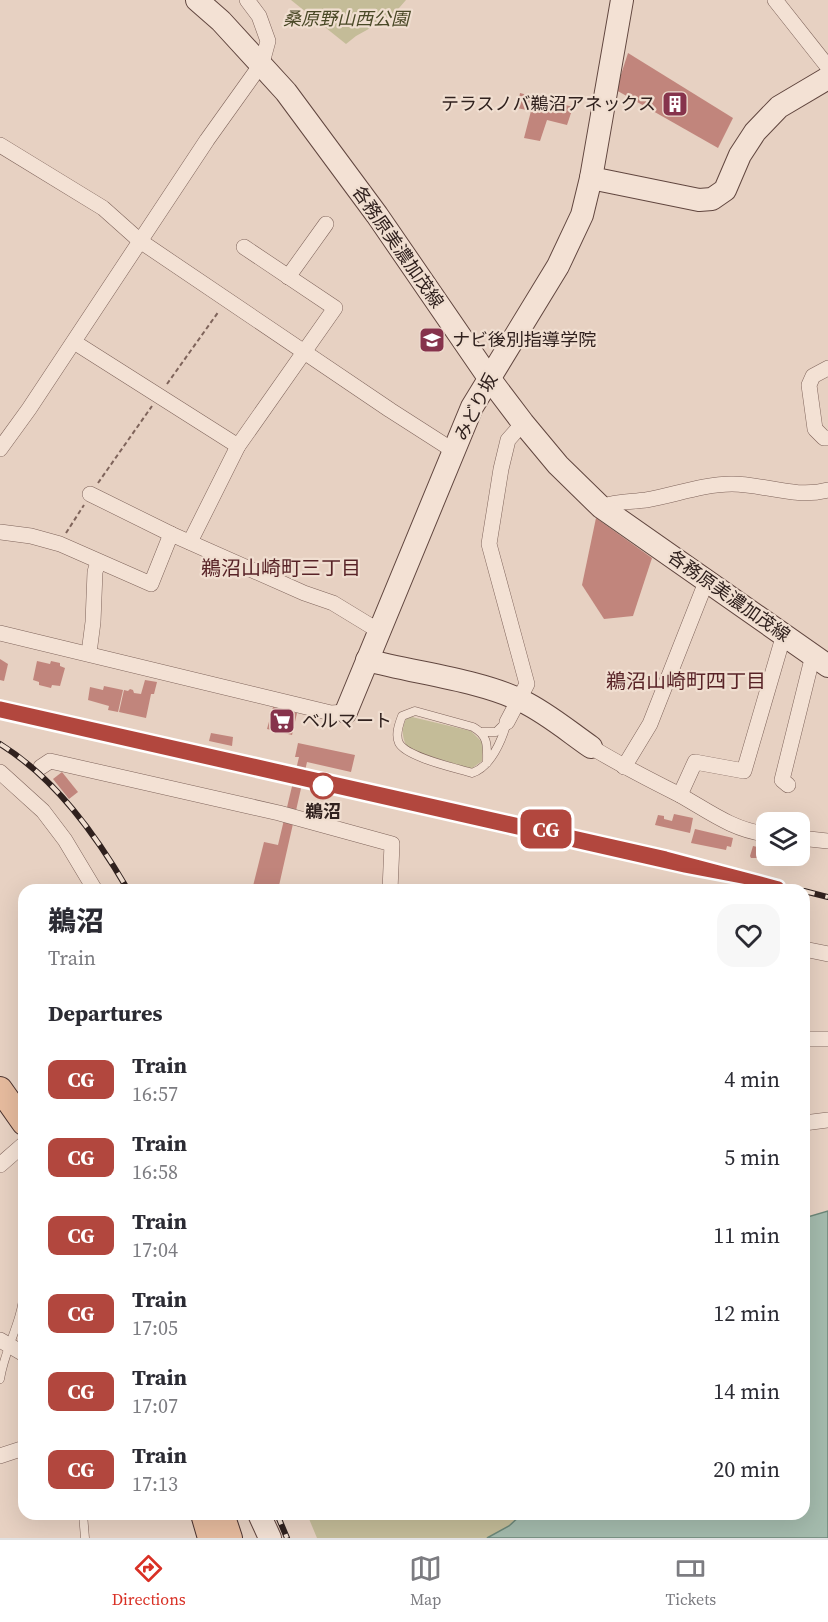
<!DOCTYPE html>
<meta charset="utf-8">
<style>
:root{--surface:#fff;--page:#f7f7f7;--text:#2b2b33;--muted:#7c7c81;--line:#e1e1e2;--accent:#d93025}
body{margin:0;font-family:"Source Serif 4","Noto Sans JP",serif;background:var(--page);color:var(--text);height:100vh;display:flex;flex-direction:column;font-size:22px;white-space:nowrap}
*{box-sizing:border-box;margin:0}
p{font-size:20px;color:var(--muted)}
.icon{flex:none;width:33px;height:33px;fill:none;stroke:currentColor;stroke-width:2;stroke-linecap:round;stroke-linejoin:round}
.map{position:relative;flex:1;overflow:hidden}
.details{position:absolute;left:18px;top:884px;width:792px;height:636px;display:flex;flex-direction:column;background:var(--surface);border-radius:18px;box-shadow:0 6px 24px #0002}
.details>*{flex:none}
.badge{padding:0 12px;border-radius:9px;font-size:21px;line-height:39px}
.controls{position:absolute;left:756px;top:812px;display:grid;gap:12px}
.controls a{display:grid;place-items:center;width:54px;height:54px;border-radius:12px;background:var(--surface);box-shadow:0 6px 24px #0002;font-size:30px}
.map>.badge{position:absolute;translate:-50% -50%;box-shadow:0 0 0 3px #fff}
h2{padding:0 30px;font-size:22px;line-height:54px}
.round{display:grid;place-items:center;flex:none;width:63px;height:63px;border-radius:18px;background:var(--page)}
.headline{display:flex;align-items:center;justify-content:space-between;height:102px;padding:0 30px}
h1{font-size:28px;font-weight:800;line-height:45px}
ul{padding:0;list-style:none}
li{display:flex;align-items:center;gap:18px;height:78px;padding:0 30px}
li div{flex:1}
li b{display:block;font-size:22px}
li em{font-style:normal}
li .badge{min-width:66px;font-weight:700;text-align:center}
.dock{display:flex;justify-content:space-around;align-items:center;height:84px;border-top:2px solid var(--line);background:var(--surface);font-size:16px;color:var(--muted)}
.dock a{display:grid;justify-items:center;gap:3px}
.dock .on{color:var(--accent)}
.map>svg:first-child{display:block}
.green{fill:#c4bc98}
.water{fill:#a4bbad;stroke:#6c8778;stroke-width:1.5}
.building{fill:#c1857c}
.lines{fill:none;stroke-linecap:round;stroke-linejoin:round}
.lane-casing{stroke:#7f645b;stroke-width:9}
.street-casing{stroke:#7f645b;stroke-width:16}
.secondary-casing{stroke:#61463f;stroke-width:24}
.primary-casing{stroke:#4d342f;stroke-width:26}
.path{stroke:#7f645b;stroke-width:2;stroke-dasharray:4.5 3;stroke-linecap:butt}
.lane{stroke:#f3e1d4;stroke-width:8}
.street{stroke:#f3e1d4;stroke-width:15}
.secondary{stroke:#f3e1d4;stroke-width:22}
.primary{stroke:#e6bb9e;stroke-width:24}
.rail-casing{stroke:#30211e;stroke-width:6}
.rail{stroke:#f0ded0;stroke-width:4;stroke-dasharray:11;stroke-linecap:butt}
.line-casing{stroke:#fff;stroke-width:14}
.line{stroke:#b2473e;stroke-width:9}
.stop-dot{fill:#fff;stroke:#b2473e;stroke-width:3}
.labels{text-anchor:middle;stroke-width:4.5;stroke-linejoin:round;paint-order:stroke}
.park-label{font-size:18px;font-style:italic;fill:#4a4927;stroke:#f0ded0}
.poi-label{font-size:18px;fill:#30211e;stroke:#f0ded0;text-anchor:start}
.street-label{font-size:18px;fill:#30211e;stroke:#f0ded0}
.stop-label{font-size:18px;font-weight:bold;fill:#30211e;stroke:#f0ded0}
.neighbourhood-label{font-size:20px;fill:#582327;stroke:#f0ded0}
</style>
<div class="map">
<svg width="828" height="1538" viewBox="0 0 828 1538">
<rect width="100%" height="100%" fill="#e7d1c2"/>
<!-- green -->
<g class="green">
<polygon points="291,0 406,0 392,16 356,36 346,44"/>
<path d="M412,717L471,731L483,743L482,761L471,769L408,749C402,738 401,730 406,719Z"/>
<polygon points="307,1514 522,1514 509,1526 487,1538 317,1538"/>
</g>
<!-- water -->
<polygon class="water" points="828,1211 828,1538 487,1538 509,1526 522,1514 804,1514 804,1218"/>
<!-- building -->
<g class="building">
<polygon points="628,53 733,118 718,148 616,90"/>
<polygon points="520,93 573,107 567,125 547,120 540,141 524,138 531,111 517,108"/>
<polygon points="596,518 652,558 633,616 604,619 582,585"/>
<polygon points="0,659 8,664 4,681 0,680"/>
<polygon points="37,661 50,664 51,661 60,663 60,666 65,668 60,686 52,685 51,688 39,685 39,682 33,680"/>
<polygon points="145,680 157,682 154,694 151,694 146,718 119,712 124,690 128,691 130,689 133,690 134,693 141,694"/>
<polygon points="104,686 123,690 118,712 108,710 109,706 88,700 90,687 103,690"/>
<polygon points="273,707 297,713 292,735 267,729"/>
<polygon points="211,733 233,737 232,746 209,741"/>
<polygon points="298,743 355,755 351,772 307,762 278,890 252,890 264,842 278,845 299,757 295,757"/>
<polygon points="62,772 78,792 69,799 53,779"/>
<polygon points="674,814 693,818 690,833 655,825 658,815 664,816 664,819 672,821"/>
<polygon points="695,829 733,838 731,847 727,846 726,850 691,843"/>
<polygon points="753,846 766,849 766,855 760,853 759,858 751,858 750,856"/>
<polygon points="767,855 777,855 776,862 768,862"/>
</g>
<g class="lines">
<!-- lane casing -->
<g class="lane-casing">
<g id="lane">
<polyline points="482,732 496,732 506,722"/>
<path d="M487,763C487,746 489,736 473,727L415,711L402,716C399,724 395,735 399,743C406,757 456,768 472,773C491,767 502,740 507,722"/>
<path d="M0,1379C5,1348 22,1322 24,1291"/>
<polyline points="83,1514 85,1538"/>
</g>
</g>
<!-- street casing -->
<g class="street-casing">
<g id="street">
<polyline points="775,0 828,67"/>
<polyline points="0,145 103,208 140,241 390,410 454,451"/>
<polyline points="288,277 326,224"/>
<polyline points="74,342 238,446"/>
<polyline points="828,368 813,376 809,385 815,429 824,438 828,438"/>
<polyline points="0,449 29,409 207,140 262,63 268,41 259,16 247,0"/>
<polyline points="90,494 171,534"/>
<path d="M601,507C617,501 630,502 646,500C675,495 703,484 732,484C765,484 795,499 828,490"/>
<polyline points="0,532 31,536 60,544 151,584 171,534 304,593 333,603 379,631"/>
<polyline points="190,542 238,446 335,308 244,247"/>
<polyline points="0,633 331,713 346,712"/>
<polyline points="89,653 93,622 95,572 98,562"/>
<polyline points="507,722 527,684 489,544 501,469 508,440 523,423"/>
<path d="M591,747C619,764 648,779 678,794C707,810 732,830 766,834"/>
<polyline points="41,767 50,761 279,813 392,844 390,890"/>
<polyline points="624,767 650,724 706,582"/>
<polyline points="0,772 43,811 65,840 95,890"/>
<polyline points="788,785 782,780 813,655"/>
<polyline points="680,795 695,762 744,771 784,634"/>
<polyline points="800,838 828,841"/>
<polyline points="804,949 828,954"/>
<polyline points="804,1039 828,1039"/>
<polyline points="804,1123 828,1120"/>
<polyline points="0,1165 24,1144"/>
<polyline points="0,1340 24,1354"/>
<polyline points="0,1456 24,1448"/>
</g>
</g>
<!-- secondary casing -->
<g class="secondary-casing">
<g id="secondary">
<polyline points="197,0 221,21 286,92 377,215 489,378 523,423 558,465 601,507 828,666"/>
<polyline points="591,178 699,200 712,199 725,190 740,155 755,132 779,107 828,78"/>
<path d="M367,660C414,673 480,680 522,701C547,713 568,731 591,747"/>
<polyline points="346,712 472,407 558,266 582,215 591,178 622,0"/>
<polyline points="259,1514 270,1538"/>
</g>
</g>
<!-- primary casing -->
<g class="primary-casing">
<g id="primary">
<polyline points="0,1089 24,1123"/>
<polyline points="203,1514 210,1538"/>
<polyline points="222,1514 230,1538"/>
</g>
</g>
<!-- path -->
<g class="path">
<polyline points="167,384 219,311"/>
<polyline points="98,483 152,406"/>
<polyline points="66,533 84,505"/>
</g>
<!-- lane -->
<use href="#lane" class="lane"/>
<!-- street -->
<use href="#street" class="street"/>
<!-- secondary -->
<use href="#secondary" class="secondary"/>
<!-- primary -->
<use href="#primary" class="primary"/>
<!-- rail casing -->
<g class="rail-casing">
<g id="rail">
<polyline points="0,713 685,868 795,890"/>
<path d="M0,744C55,778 96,835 128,890"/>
<polyline points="804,891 828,897"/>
<polyline points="277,1514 287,1538"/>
</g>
</g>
<!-- rail -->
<use href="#rail" class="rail"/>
</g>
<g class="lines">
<!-- line casing -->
<g class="line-casing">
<polyline id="line" points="0,706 666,856 779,886 685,868 0,713"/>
</g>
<!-- line -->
<use href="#line" class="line"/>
</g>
<!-- icons -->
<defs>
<g id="building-square" transform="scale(1.35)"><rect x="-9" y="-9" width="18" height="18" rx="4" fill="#86334c" stroke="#f0ded0"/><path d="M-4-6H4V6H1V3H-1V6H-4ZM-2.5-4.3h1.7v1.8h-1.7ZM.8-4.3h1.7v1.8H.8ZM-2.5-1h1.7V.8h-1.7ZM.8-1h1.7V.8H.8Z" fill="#fff"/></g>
<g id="school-square" transform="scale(1.35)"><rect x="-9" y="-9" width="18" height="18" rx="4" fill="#86334c" stroke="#f0ded0"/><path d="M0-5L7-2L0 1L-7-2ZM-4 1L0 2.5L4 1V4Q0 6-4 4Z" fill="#fff"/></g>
<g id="supermarket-square" transform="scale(1.35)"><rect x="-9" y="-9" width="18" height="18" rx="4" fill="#86334c" stroke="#f0ded0"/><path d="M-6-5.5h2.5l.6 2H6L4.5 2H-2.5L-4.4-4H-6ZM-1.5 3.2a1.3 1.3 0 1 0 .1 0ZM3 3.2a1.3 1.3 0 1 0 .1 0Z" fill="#fff"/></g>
</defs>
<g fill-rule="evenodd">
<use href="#building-square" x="675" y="104"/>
<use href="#school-square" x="432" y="340"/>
<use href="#supermarket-square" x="282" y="721"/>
</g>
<!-- markers -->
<circle class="stop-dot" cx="323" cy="786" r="12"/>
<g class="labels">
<!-- park labels -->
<g class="park-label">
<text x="346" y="25">桑原野山西公園</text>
</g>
<!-- poi labels -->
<g class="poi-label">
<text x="656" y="110" text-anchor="end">テラスノバ鵜沼アネックス</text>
<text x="452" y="346">ナビ後別指導学院</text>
<text x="302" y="727">ベルマート</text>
</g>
<!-- street labels -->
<g class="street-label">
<text transform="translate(398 247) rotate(55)" y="6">各務原美濃加茂線</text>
<text transform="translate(476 407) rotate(-63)" y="6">みどり坂</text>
<text transform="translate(729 596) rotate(35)" y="6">各務原美濃加茂線</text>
</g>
<!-- stop labels -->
<g class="stop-label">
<text x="323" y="818">鵜沼</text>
</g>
<!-- neighbourhood labels -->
<g class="neighbourhood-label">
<text x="281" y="575">鵜沼山崎町三丁目</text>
<text x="686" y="688">鵜沼山崎町四丁目</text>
</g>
</g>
</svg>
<div class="controls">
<a><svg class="icon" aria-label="layers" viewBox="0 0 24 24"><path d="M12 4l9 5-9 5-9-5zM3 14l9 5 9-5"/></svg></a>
</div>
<b class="badge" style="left:546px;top:829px;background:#b2473e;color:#fff">CG</b>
<section class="details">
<div class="headline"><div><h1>鵜沼</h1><p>Train</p></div><a class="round"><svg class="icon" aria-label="heart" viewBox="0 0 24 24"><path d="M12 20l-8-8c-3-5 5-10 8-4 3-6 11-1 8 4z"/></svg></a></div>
<h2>Departures</h2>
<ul>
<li><span class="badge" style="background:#b2473e;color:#fff">CG</span><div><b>Train</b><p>16:57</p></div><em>4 min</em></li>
<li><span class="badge" style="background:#b2473e;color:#fff">CG</span><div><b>Train</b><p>16:58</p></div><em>5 min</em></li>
<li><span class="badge" style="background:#b2473e;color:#fff">CG</span><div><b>Train</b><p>17:04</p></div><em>11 min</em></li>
<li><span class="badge" style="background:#b2473e;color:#fff">CG</span><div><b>Train</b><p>17:05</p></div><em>12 min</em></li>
<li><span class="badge" style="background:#b2473e;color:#fff">CG</span><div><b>Train</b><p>17:07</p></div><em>14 min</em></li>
<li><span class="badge" style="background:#b2473e;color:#fff">CG</span><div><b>Train</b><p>17:13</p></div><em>20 min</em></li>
</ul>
</section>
</div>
<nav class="dock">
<a class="on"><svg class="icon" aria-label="directions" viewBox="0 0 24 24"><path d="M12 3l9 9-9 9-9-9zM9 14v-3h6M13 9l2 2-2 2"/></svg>Directions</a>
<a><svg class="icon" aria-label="map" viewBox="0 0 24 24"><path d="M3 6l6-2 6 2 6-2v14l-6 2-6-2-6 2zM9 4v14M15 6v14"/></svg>Map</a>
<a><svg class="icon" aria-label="tickets" viewBox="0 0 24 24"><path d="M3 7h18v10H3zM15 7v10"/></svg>Tickets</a>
</nav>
